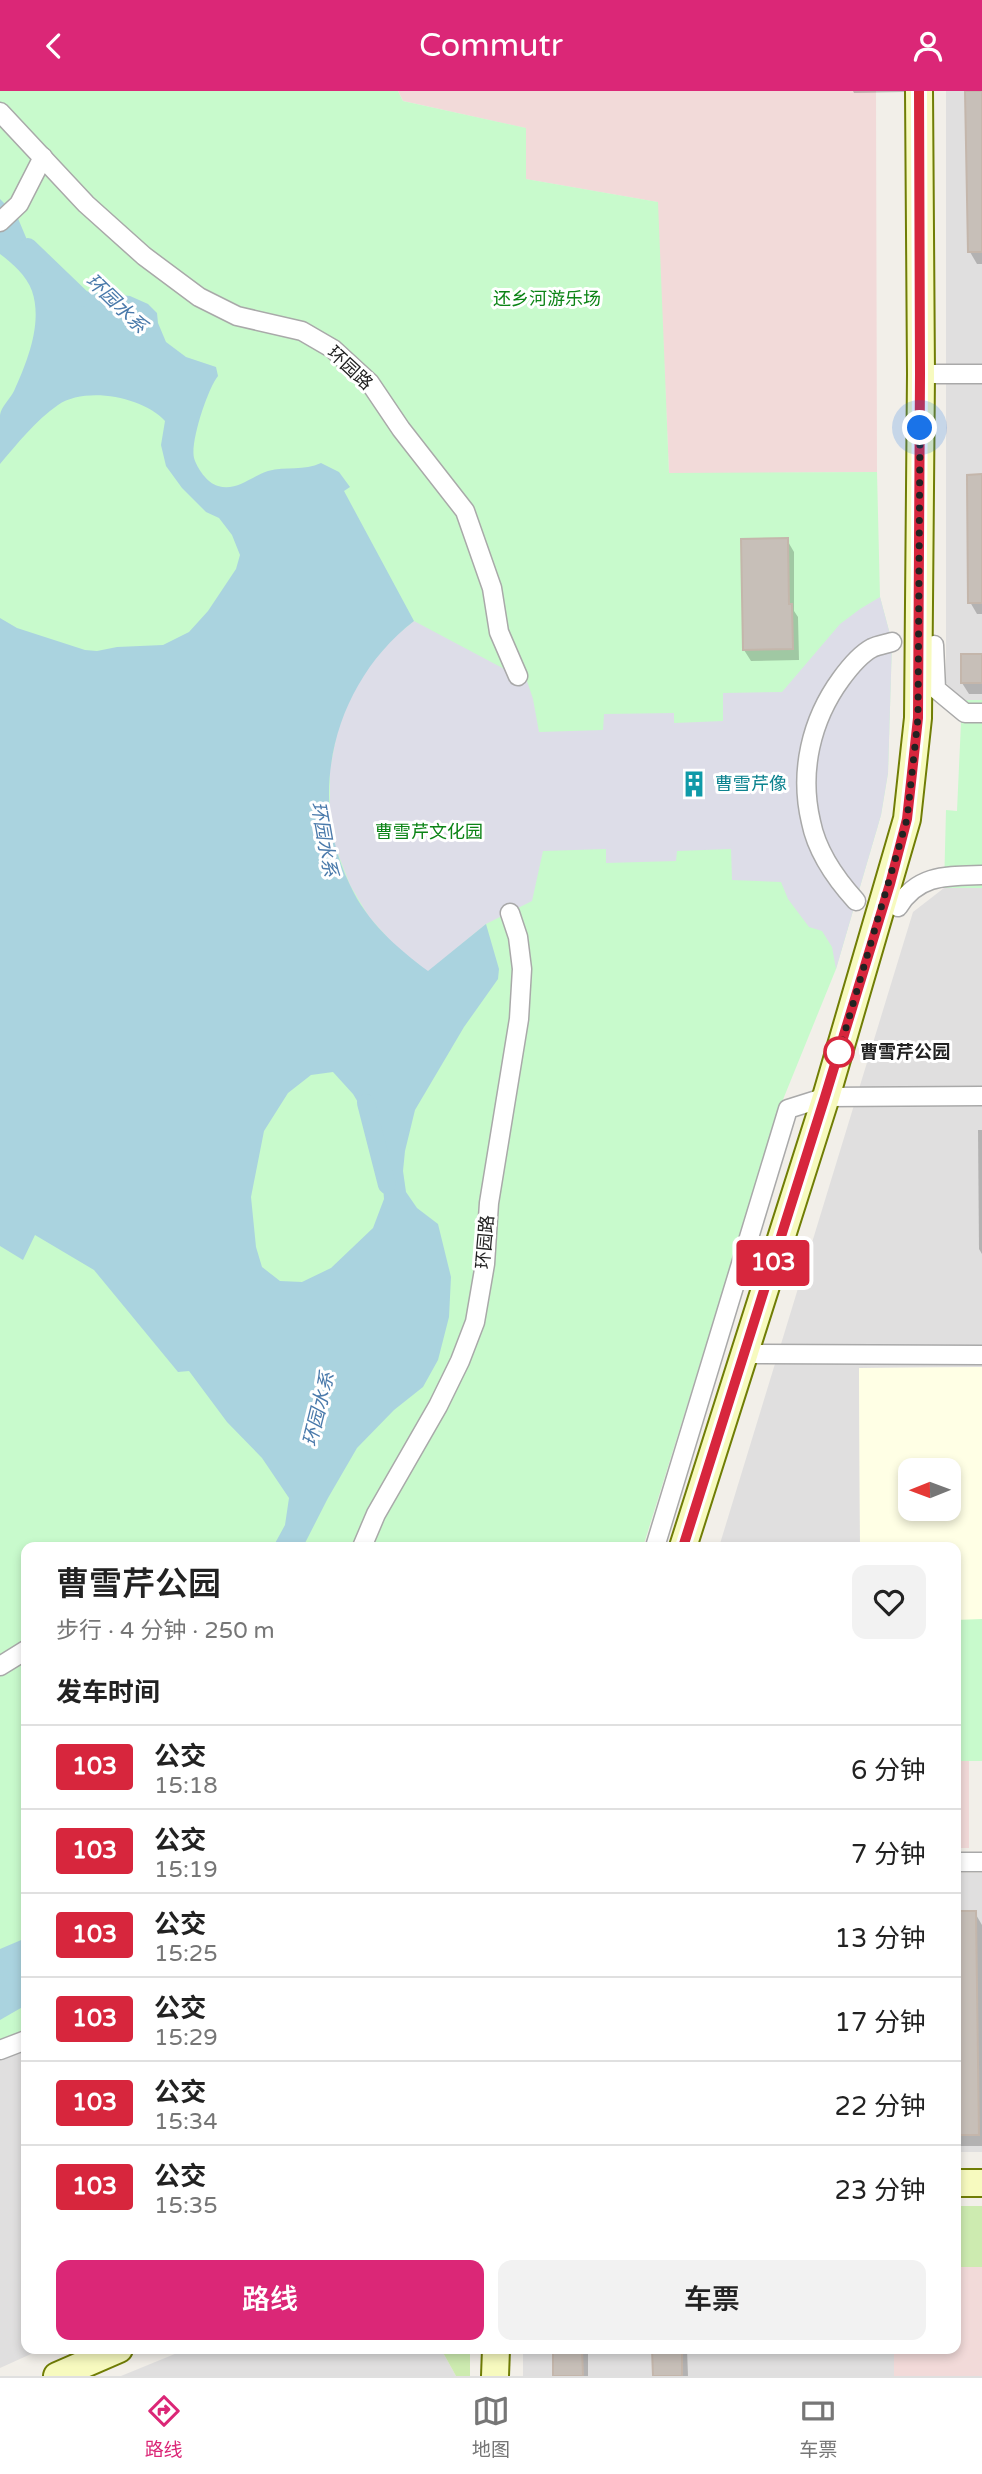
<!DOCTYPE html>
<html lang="zh">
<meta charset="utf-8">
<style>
:root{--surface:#fff;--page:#f2f2f2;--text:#222;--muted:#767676;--line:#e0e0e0;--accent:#db2777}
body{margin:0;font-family:"Varela Round","Noto Sans SC",sans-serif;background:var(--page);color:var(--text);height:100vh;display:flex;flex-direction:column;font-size:26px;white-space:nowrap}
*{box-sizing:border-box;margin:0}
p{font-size:23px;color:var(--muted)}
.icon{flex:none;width:38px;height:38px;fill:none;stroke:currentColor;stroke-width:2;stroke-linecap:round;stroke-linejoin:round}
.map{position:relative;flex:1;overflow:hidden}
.side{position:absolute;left:21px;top:1451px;width:940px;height:812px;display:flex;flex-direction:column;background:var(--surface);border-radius:14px;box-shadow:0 4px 10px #0003}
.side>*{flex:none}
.badge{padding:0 14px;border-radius:5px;font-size:24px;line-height:46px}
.needle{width:46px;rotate:269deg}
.buttons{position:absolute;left:898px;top:1367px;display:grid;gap:14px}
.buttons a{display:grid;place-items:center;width:63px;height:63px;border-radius:14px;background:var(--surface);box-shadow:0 4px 10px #0003;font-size:35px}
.you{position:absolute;width:35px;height:35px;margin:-18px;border:5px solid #fff;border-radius:50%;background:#1a73e8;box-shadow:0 0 0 10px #1a73e833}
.map>.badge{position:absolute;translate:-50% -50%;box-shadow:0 0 0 4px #fff}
h2{padding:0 35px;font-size:26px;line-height:63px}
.round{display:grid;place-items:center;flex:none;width:74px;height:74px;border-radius:14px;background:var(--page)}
.headline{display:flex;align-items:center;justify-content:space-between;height:119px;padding:0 35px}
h1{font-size:33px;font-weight:600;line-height:52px}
.action{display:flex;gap:14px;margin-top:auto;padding:14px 35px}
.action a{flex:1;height:80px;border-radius:14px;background:var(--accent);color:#fff;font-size:28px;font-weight:600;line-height:80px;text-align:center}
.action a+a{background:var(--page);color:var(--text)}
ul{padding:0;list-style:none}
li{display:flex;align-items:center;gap:21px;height:84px;padding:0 35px;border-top:2px solid var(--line)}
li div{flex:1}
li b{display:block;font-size:26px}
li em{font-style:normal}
li .badge{min-width:77px;font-weight:700;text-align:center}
header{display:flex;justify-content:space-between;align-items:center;height:91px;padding:0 35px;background:var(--accent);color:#fff;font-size:32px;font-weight:600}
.dock{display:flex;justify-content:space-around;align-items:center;height:98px;border-top:2px solid var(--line);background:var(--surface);font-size:19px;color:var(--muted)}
.dock a{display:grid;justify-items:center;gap:4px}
.dock .selected{color:var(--accent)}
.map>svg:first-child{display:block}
.residential{fill:#e0dfdf}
.commercial{fill:#f2dad9}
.education{fill:#ffffe5;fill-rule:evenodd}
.grass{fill:#cdebb0}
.park{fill:#c8facc}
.plaza{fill:#dddde8}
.water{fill:#aad3df;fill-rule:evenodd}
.shadow{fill:#0003}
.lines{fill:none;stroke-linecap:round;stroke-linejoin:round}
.canal{stroke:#aad3df;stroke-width:18}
.building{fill:#c7bfb8;stroke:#c4b6ab;stroke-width:2}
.street-casing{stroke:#a9a9a9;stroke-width:21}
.secondary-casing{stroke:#707d05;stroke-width:30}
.street{stroke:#fff;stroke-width:18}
.secondary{stroke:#f7fabf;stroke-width:26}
.line-casing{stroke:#fff;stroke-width:16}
.line{stroke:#d7263d;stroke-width:10}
.walk{stroke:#222;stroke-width:7;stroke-dasharray:0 12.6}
.stop-dot{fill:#fff;stroke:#d7263d;stroke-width:3.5}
.labels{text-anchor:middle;stroke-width:6;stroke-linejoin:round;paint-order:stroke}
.park-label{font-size:18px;fill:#0c8416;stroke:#fff}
.street-label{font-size:18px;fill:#222;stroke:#fff}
.culture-label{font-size:18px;fill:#0d838f;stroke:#fff;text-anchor:start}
.stop-label{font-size:18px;font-weight:bold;fill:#222;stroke:#fff;text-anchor:start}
.water-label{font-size:19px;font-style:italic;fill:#4a7aab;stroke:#fff}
</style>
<header><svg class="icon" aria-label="back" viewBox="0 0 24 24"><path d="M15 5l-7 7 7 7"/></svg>Commutr<svg class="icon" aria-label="person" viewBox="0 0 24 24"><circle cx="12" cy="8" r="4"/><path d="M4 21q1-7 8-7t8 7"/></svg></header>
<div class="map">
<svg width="982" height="2285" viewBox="0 0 982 2285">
<rect width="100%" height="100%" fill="#f2efe9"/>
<!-- residential -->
<g class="residential">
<polygon points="946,0 982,0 982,609 962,609 946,592"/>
<polygon points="944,797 982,797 982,1276 859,1277 860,1456 719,1456 913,821"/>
<rect x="956" y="1782" width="26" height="279"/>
<polygon points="26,1937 26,2258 42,2258 0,2277 0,1951"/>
<polygon points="187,2258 441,2258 456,2285 121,2285"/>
<rect x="523" y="2258" width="371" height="27"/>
</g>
<!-- commercial -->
<g class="commercial">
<polygon points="398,0 876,0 877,381 669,383 657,111 525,88 525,37 403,10"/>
<rect x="956" y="1670" width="13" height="87"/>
<polygon points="956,2176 982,2176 982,2285 894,2285 894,2258 956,2258"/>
</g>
<!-- education -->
<path class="education" d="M982,1276V1670H956V1456H860L859,1277ZM910,1379H948V1418H910Z"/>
<!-- grass -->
<g class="grass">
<rect x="956" y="2115" width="26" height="61"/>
<polygon points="441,2258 470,2258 470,2285 456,2285"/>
</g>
<!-- park -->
<g class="park">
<polygon points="0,0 398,0 403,10 526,37 526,88 658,111 669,382 877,381 880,506 892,551 888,682 881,724 836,878 780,1016 643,1456 26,1456 26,1937 0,1951"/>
<polygon points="962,609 982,609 982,797 944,797 946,719 957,720"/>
<polygon points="982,1528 982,1670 956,1670 956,1529"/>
</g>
<!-- plaza -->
<polygon class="plaza" points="880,506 892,551 888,682 881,724 836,878 832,856 822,840 809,836 788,808 781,791 732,789 731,758 677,760 676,770 606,772 606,758 543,760 532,810 486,833 428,881 396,856 369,826 350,794 335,755 330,721 330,678 337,641 351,604 370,574 393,547 414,530 527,590 533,608 539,641 603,639 604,623 674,622 674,632 723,630 723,602 782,601 840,533 860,518"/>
<!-- water -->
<g class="water">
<path d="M0,108L17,125L30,156L62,190L83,200L130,205L148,213L157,222L158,232L166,251L186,266L216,276L218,285C208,297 190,351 194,367C197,377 207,392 218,395C236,401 252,385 268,380C286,375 304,380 321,372L339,381L350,396L344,400L414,530C335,591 305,703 350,794C367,831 397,857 428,880L486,833L499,878L498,888L464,936L415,1019L405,1060L403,1080L406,1101L417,1117L438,1133L451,1186L449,1226L438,1269L423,1296L394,1319L357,1357L328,1407L303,1456H273L285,1434L289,1407L262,1367L227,1331L189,1280L178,1281L94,1179L35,1144L23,1169L0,1155V527L17,537L85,559L97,560L117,556L163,554L189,541L208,520L236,478L240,464L232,444L219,427L206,421L182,397L166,375L161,354L165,330C143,306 86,295 58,314C35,330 18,352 0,373C0,357 0,339 0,324C1,316 10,308 14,300C27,271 43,232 32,200C27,185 12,172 0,163ZM333,981L353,1003L374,1038L381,1069L384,1108L373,1137L331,1177L302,1191L280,1190L262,1176L256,1156L251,1106L264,1040L288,1002L311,984Z"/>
<polygon points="26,1847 26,1914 0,1929 0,1858"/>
</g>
<!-- shadow -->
<g class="shadow">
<polygon points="853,0 907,0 907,1 854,2"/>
<polygon points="967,0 982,0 982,173 977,173 970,161"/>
<polygon points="982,385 982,523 977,523 970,511"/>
<polygon points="787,449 794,461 794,520 798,526 799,569 751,570 744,559"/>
<polygon points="982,564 982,603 969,603 962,592"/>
<polygon points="978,1039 982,1039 982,1163 979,1158"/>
<polygon points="956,1822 975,1822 982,1834 982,2055 956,2055"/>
<rect x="556" y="2258" width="32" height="27"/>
<polygon points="654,2258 687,2258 688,2285 654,2285"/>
</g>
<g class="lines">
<!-- canal -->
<g class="canal">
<polyline points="28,156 81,207"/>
<polyline points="366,1012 387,1094"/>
</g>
</g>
<!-- building -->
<g class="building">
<polygon points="965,0 982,0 982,161 968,161"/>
<polygon points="982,383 982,512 968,512 967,384"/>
<polygon points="788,447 789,513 792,513 793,558 743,559 741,448"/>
<rect x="961" y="563" width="21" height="29"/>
<polygon points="956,1820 976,1820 979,2044 956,2044"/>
<polygon points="553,2258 582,2258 583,2285 553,2285"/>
<polygon points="652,2258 682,2258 682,2285 653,2285"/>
</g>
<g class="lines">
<!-- street casing -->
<g class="street-casing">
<g id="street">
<polyline points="0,21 86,113 144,165 199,206 237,225 302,240 333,258 370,292 401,338 465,420 492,497 499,541 518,585"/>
<polyline points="0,131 19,113 43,66"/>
<polyline points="921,283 982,283"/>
<polyline points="934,554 936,598 965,622 982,622"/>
<path d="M856,810C836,788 817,761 811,731C799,681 811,629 841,588C849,577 859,564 872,557C878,554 886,553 892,551"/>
<path d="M898,816C918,783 947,785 982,784"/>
<polyline points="744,1263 982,1264"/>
<polyline points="362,1456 376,1423 438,1315 460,1270 475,1231 485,1173 489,1112 519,928 522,878 518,846 510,822"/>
<polyline points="655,1456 788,1018 826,1006 982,1005"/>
<polyline points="0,1575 26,1559"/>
<polyline points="956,1771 982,1771"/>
<polyline points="0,1959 26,1949"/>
</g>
</g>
<!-- secondary casing -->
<g class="secondary-casing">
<g id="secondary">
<polyline points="683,1456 826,1006 907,728 918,627 921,283 919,0"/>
<polyline points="956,2092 982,2092"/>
<polyline points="57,2285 119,2258"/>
<polyline points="495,2285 496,2258"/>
</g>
</g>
<!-- street -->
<use href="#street" class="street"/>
<!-- secondary -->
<use href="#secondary" class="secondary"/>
</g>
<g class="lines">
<!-- line casing -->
<g class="line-casing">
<polyline id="line" points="683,1456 825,1006 890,793 907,728 918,627 920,283 919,0"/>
</g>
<!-- line -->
<use href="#line" class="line"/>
<!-- walk -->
<polyline class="walk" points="839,961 907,728 918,627 920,337"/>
</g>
<!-- icons -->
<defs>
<g id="building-bare" transform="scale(2.1)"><path d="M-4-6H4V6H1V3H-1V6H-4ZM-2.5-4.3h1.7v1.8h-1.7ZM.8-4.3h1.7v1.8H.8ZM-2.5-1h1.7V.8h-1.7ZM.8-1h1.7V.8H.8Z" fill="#0f9aa8" stroke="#fff" stroke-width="2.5" paint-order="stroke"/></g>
</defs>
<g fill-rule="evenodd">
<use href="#building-bare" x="694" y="693"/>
</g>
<!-- markers -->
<circle class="stop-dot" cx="839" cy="961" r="14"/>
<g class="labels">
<!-- park labels -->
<g class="park-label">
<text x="547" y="214">还乡河游乐场</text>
<text x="429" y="747">曹雪芹文化园</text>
</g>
<!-- street labels -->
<g class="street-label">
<text transform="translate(350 277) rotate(43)" y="6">环园路</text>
<text transform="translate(485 1151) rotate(-85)" y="6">环园路</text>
</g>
<!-- culture labels -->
<g class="culture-label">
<text x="715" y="699">曹雪芹像</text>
</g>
<!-- stop labels -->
<g class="stop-label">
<text x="860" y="967">曹雪芹公园</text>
</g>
<!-- water labels -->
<g class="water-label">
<text transform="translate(117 212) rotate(44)" y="7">环园水系</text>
<text transform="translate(325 748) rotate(80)" y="7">环园水系</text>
<text transform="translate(318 1318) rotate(-76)" y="7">环园水系</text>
</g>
</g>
</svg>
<div class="buttons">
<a><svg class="needle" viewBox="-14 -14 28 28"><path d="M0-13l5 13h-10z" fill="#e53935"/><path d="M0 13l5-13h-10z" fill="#767676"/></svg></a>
</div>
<div class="you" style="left:920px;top:337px"></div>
<b class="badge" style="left:773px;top:1172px;background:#d7263d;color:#fff">103</b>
<section class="side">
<div class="headline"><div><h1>曹雪芹公园</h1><p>步行 · 4 分钟 · 250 m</p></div><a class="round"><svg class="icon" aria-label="heart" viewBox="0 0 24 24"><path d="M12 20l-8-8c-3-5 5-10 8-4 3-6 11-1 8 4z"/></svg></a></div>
<h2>发车时间</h2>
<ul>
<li><span class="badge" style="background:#d7263d;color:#fff">103</span><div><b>公交</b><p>15:18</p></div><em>6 分钟</em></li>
<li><span class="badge" style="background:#d7263d;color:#fff">103</span><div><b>公交</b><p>15:19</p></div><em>7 分钟</em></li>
<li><span class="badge" style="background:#d7263d;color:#fff">103</span><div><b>公交</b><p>15:25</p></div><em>13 分钟</em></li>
<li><span class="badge" style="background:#d7263d;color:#fff">103</span><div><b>公交</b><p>15:29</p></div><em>17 分钟</em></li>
<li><span class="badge" style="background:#d7263d;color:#fff">103</span><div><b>公交</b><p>15:34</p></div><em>22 分钟</em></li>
<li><span class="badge" style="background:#d7263d;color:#fff">103</span><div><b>公交</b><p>15:35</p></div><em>23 分钟</em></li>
</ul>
<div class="action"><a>路线</a><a>车票</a></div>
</section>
</div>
<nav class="dock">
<a class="selected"><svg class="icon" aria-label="directions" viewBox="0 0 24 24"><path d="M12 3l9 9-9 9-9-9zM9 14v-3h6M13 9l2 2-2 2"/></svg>路线</a>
<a><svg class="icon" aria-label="map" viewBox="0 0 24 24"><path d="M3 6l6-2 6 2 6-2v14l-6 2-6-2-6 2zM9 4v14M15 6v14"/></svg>地图</a>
<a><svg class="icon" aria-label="tickets" viewBox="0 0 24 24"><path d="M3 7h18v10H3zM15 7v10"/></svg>车票</a>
</nav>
